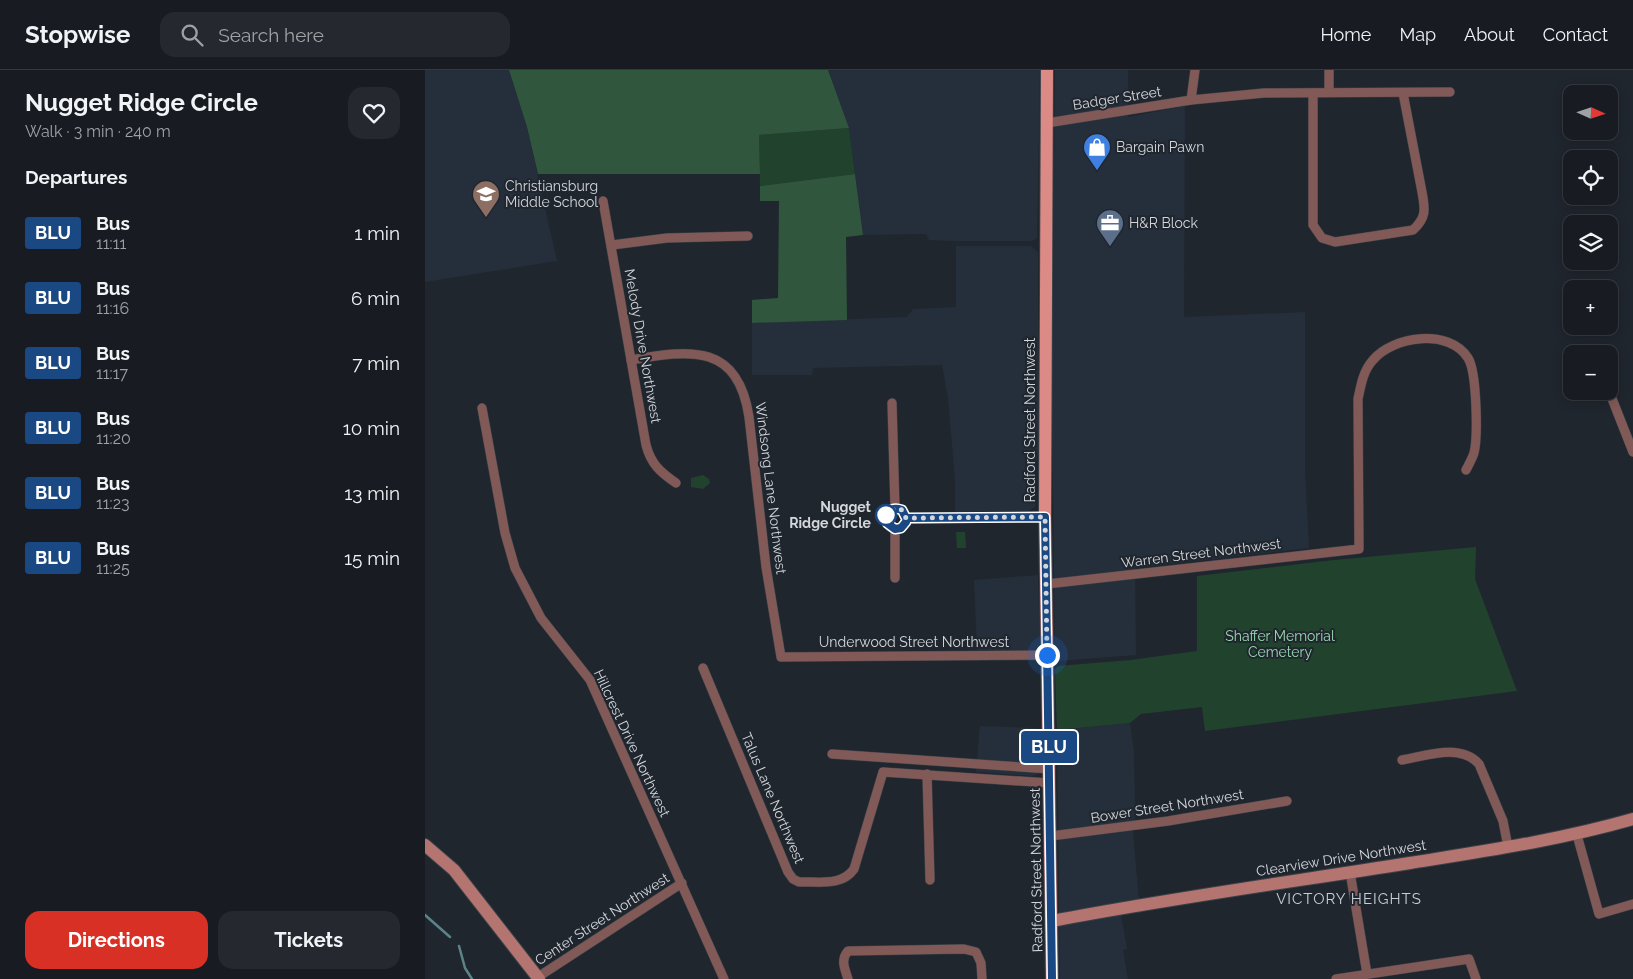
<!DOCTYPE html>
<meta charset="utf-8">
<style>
:root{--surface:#181c22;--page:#25292f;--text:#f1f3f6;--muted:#9fa1a5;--line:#363a40;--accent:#d93025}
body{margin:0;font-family:Raleway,sans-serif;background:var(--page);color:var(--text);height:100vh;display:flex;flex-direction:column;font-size:19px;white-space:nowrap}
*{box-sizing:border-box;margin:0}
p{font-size:16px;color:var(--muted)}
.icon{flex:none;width:28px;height:28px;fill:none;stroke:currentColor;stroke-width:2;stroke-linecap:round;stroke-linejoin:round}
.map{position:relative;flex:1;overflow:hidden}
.panel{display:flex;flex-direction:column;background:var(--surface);width:425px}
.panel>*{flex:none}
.badge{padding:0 10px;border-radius:4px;font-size:18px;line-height:32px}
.needle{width:32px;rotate:93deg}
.fabs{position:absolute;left:1138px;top:15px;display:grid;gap:10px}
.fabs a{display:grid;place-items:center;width:55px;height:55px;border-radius:10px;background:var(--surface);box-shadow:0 2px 12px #0003,0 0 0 1px var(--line);font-size:25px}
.you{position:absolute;width:25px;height:25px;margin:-12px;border:4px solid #fff;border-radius:50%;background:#1a73e8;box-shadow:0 0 0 8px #1a73e833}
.map>.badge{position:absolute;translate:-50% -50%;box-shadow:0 0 0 2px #fff}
h2{padding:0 25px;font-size:19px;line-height:45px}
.round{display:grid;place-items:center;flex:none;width:52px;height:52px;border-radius:15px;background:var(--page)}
.head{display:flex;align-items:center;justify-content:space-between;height:85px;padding:0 25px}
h1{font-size:24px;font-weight:700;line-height:38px}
.action{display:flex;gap:10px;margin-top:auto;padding:10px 25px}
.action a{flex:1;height:58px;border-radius:15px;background:var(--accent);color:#fff;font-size:20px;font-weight:700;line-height:58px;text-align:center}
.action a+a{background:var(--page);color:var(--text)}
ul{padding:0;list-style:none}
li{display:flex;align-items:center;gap:15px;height:65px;padding:0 25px}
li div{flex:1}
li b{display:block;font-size:19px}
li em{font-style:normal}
li .badge{min-width:55px;font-weight:700;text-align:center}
header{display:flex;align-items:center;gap:30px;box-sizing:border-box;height:70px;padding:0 25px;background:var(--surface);border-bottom:1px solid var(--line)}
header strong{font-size:24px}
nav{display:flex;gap:28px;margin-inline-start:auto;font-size:18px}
.search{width:350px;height:45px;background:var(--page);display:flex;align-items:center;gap:12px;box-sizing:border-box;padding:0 18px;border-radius:15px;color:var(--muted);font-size:19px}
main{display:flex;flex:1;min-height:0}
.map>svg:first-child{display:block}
.built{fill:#252e3b}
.green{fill:#21432e}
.forest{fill:#30563e}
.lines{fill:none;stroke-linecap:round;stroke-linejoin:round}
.stream{stroke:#5b8489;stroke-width:2.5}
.street-casing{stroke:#3d424a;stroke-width:10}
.secondary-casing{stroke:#3d424a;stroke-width:14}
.primary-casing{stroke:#3d424a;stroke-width:14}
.street{stroke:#815956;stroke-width:9}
.secondary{stroke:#b47570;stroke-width:12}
.primary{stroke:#dc8a85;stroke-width:12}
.line-casing{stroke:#fff;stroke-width:11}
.line{stroke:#1a4882;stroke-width:8}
.walk{stroke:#d3d7dc;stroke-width:5;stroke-dasharray:0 9}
.stop-dot{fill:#fff;stroke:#1a4882;stroke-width:2.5}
.labels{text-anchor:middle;stroke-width:4;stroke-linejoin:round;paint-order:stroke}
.street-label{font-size:14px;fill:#d3d7dc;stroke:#20262e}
.poi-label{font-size:14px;fill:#d3d7dc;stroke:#20262e;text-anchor:start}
.stop-label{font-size:14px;font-weight:bold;fill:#d3d7dc;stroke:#20262e;text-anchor:end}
.park-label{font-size:14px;fill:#97d9ae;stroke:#20262e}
.neighbourhood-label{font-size:15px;letter-spacing:1px;fill:#c6ced8;stroke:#20262e}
</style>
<header>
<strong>Stopwise</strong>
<div class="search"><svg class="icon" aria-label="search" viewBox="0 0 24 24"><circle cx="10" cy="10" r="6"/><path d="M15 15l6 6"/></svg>Search here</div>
<nav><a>Home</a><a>Map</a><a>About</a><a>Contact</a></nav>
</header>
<main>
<section class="panel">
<div class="head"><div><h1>Nugget Ridge Circle</h1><p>Walk · 3 min · 240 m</p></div><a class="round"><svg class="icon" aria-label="heart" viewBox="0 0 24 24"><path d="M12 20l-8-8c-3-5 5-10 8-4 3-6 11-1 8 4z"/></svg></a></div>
<h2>Departures</h2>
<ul>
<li><span class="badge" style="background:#1a4882;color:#fff">BLU</span><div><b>Bus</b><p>11:11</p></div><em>1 min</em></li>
<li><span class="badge" style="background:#1a4882;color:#fff">BLU</span><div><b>Bus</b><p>11:16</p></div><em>6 min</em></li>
<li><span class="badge" style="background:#1a4882;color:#fff">BLU</span><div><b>Bus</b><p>11:17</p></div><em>7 min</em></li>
<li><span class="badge" style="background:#1a4882;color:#fff">BLU</span><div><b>Bus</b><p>11:20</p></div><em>10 min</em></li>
<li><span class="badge" style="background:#1a4882;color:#fff">BLU</span><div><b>Bus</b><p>11:23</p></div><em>13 min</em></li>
<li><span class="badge" style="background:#1a4882;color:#fff">BLU</span><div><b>Bus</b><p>11:25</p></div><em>15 min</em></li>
</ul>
<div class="action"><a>Directions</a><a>Tickets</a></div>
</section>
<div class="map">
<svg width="1208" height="909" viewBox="0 0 1208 909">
<rect width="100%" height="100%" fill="#20262e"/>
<!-- built -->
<g class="built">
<polygon points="0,0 84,0 102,57 132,191 0,212"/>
<polygon points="403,0 615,0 612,168 607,171 529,171 504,170 501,164 438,165 424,58"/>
<polygon points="630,0 703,0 703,47 760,36 759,247 880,242 880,399 884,478 710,498 711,585 633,591 630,589 627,329"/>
<polygon points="531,176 606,176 613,182 613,382 610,402 610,437 603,441 530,442 530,410 523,328 517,295 388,298 387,305 327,305 327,253 482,247 488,239 531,237"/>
<polygon points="613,505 615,576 609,580 552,580 549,510"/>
<polygon points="705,653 709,681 710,751 707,752 714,830 694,834 702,879 698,880 703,909 635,909 632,660"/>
<polygon points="555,656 612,658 613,704 608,706 551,702"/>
</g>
<!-- green -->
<g class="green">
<polygon points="424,58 430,104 335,116 334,65"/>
<polygon points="278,405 284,409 285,413 278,419 266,417 266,408"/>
<polygon points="531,462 540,462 541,478 532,478"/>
<polygon points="1051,477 1050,509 1092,621 780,661 777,637 716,644 705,653 632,660 630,599 633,596 706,590 772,581 772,506 909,490"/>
</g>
<!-- forest -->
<g class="forest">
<polygon points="84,0 403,0 424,58 334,65 335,104 113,104 102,57"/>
<polygon points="430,104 438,165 421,167 422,250 327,253 327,230 353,228 354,131 335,131 335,116"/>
</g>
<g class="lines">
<!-- stream -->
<g class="stream">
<polyline points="0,845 25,867"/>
<polyline points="34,876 40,898 47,909"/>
</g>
<!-- street casing -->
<g class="street-casing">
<g id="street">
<polyline points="904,22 904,0"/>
<path d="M888,23V155L897,168L910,172L988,160C1002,147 1000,139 997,122L978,23"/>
<polyline points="766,30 770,0"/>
<polyline points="622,53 766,30 839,23 1025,22"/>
<path d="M178,131L221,375C226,394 235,402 251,413"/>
<polyline points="187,175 242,168 323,166"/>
<path d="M206,290C267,279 313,274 324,347L341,497L356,587L623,585"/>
<polyline points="1184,321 1208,382"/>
<polyline points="467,333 470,438"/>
<polyline points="57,338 80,463 90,498 116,548 165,610 299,909"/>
<circle cx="471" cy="449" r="10"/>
<polyline points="481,449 620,447"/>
<polyline points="470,459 470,508"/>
<path d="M622,514L934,479L933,329C936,315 938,301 948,290C968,266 1024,258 1043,288C1052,302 1053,367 1049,383C1047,389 1044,394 1041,400"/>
<path d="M278,598L363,802L368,809L374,812C393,811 416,817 429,799L458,702L625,713"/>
<polyline points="407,684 625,699"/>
<path d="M977,690C1001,686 1035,673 1054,694L1078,751L1083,777"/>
<polyline points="502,704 505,810"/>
<polyline points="1152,765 1174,844 1208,834"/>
<polyline points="626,766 743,751 862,731"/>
<polyline points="925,802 942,904"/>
<polyline points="113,907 257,813"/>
<path d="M423,909C420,899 415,890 423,881L539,879L551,882L556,893L557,909"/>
<polyline points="911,909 1044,889 1051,909"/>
</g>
</g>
<!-- secondary casing -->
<g class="secondary-casing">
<g id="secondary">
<polyline points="0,775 29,800 114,909"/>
<path d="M627,851C746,828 866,812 985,793C1060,781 1135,770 1208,749"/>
</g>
</g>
<!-- primary casing -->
<g class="primary-casing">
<polyline id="primary" points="622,0 620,447 627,909"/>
</g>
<!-- street -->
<use href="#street" class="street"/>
<!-- secondary -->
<use href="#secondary" class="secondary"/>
<!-- primary -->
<use href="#primary" class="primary"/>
</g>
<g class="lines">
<!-- line casing -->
<g class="line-casing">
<path id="line" d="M481,452L476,458L470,459L462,453C459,443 466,436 477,440L481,448L620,447L627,909"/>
</g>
<!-- line -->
<use href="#line" class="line"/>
<!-- walk -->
<polyline class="walk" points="461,445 470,438 477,440 481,448 620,447 622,585"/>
</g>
<!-- icons -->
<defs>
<g id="shop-pin" transform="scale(1.4375)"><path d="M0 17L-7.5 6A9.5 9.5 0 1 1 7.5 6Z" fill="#3f7fe0" stroke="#20262e"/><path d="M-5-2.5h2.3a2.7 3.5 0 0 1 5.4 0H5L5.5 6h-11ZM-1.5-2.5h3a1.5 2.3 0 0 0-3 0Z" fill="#fff"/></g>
<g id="school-pin" transform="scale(1.4375)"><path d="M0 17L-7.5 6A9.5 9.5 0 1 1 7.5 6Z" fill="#8d6e63" stroke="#20262e"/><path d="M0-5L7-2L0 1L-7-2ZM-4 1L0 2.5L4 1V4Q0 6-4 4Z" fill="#fff"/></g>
<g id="office-pin" transform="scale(1.4375)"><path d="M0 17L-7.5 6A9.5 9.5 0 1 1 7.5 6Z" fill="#5c6f8a" stroke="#20262e"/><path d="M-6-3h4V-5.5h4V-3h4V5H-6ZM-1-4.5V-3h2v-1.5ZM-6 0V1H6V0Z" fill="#fff"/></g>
</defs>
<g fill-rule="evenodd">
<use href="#shop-pin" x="672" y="77"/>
<use href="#school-pin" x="61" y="124"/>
<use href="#office-pin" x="685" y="153"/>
</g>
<!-- markers -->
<circle class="stop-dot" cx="461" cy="445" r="10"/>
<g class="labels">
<!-- street labels -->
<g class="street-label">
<text transform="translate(692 28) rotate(-9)" y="5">Badger Street</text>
<text transform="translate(218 276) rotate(80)" y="5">Melody Drive Northwest</text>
<text transform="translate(605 350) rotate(-90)" y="5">Radford Street Northwest</text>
<text transform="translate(346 418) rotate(83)" y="5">Windsong Lane Northwest</text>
<text transform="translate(776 483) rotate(-7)" y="5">Warren Street Northwest</text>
<text x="489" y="577">Underwood Street Northwest</text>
<text transform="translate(207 673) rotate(65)" y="5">Hillcrest Drive Northwest</text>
<text transform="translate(348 728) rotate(67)" y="5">Talus Lane Northwest</text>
<text transform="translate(742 736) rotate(-9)" y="5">Bower Street Northwest</text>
<text transform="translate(916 788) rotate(-9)" y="5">Clearview Drive Northwest</text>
<text transform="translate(611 800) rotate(-91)" y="5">Radford Street Northwest</text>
<text transform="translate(177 849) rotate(-33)" y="5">Center Street Northwest</text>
</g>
<!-- poi labels -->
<g class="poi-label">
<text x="691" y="82">Bargain Pawn</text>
<text x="80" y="121">Christiansburg<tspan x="80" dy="16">Middle School</tspan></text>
<text x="704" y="158">H&amp;R Block</text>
</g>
<!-- stop labels -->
<g class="stop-label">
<text x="446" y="442">Nugget<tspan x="446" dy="16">Ridge Circle</tspan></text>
</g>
<!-- park labels -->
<g class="park-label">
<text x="855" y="571">Shaffer Memorial<tspan x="855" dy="16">Cemetery</tspan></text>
</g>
<!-- neighbourhood labels -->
<g class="neighbourhood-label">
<text x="924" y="834">VICTORY HEIGHTS</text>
</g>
</g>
</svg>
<div class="fabs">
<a><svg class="needle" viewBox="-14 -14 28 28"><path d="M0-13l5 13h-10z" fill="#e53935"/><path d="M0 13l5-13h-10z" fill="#9fa1a5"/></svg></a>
<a><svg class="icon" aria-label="locate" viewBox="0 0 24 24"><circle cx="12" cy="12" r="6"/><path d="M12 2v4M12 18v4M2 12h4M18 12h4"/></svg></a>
<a><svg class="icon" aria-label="layers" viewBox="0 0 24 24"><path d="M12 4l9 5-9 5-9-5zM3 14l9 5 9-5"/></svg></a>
<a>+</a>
<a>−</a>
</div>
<div class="you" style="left:622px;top:585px"></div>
<b class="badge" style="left:624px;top:677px;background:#1a4882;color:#fff">BLU</b>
</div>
</main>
